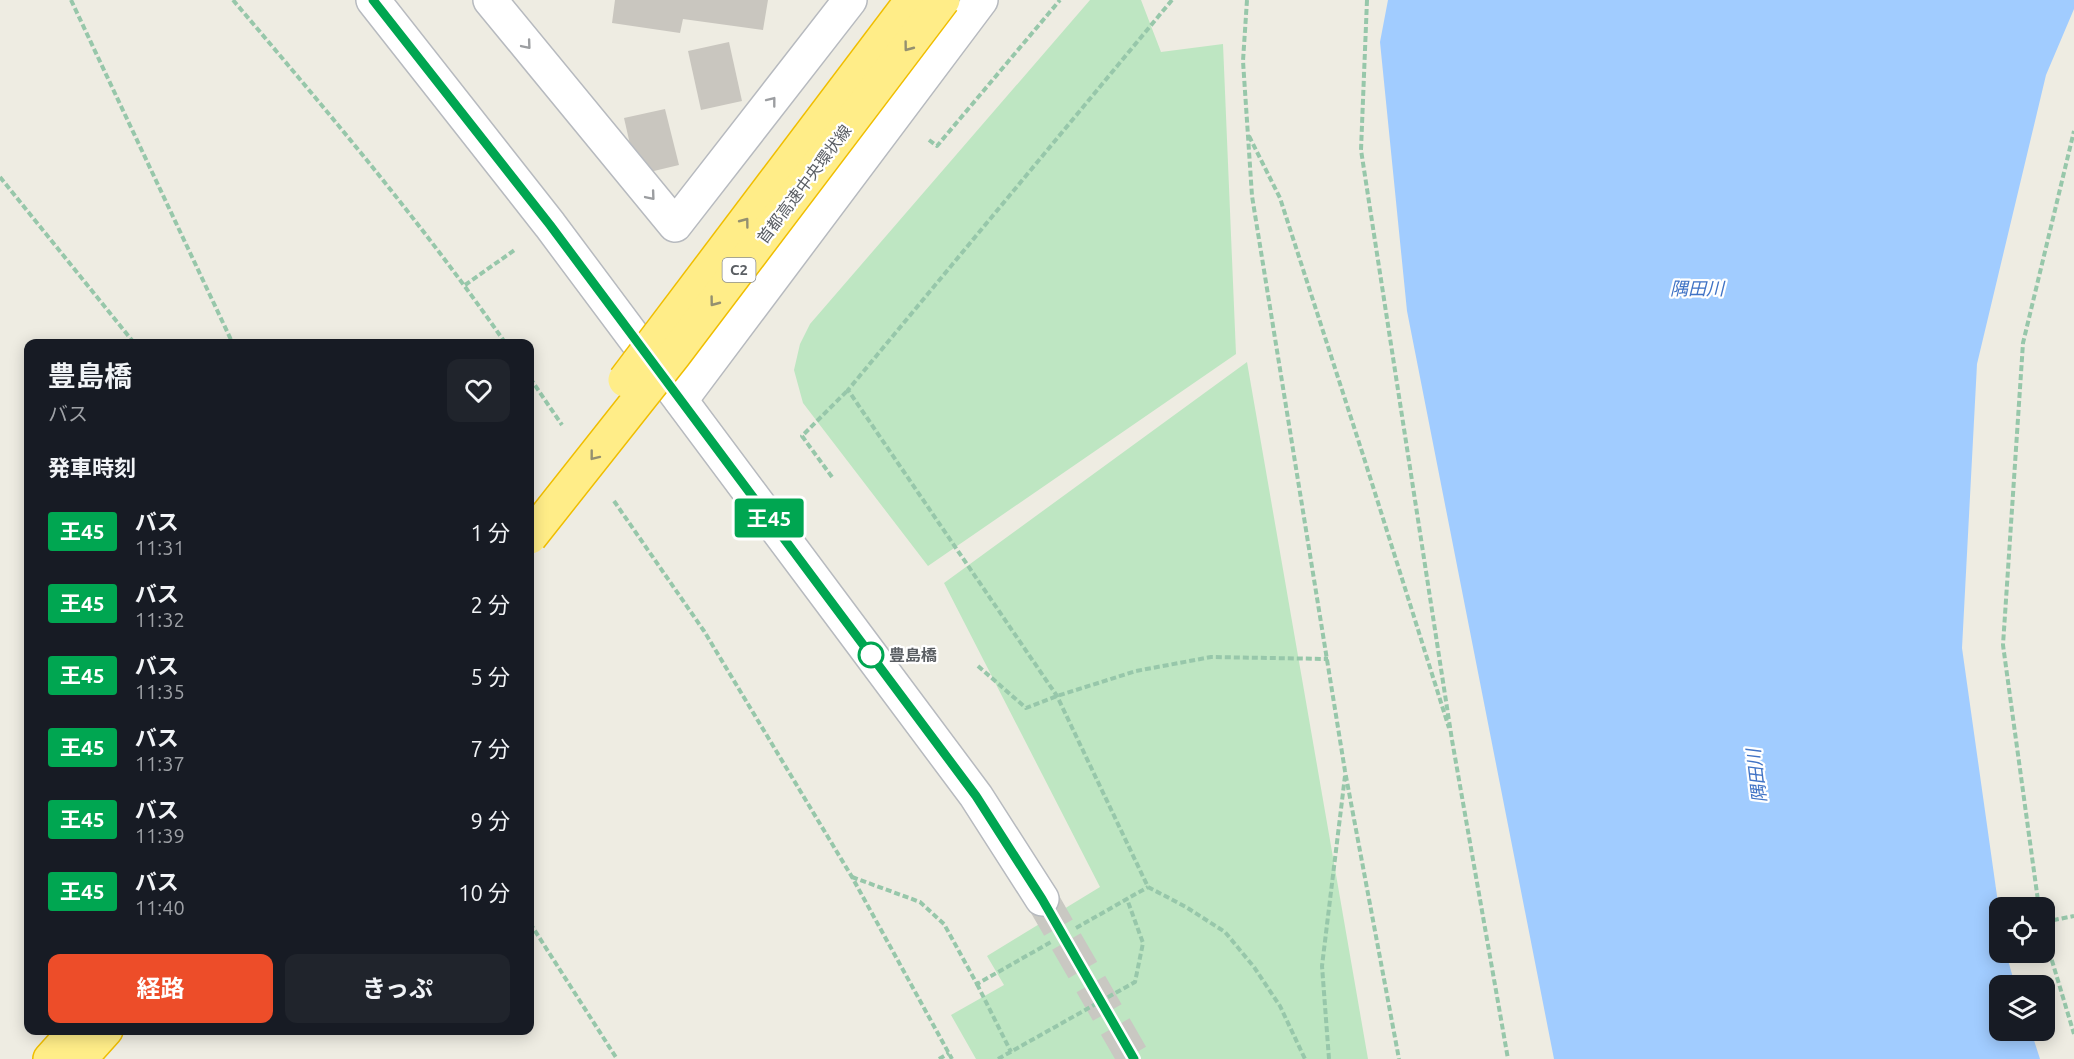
<!DOCTYPE html>
<html lang="ja">
<meta charset="utf-8">
<style>
:root{--surface:#171b24;--page:#20242c;--text:#f1f3f6;--muted:#9ea1a6;--accent:#ed4d29}
body{margin:0;font-family:Ubuntu,"Noto Sans JP",sans-serif;background:var(--page);color:var(--text);height:100vh;display:flex;flex-direction:column;font-size:22px;white-space:nowrap}
*{box-sizing:border-box;margin:0}
p{font-size:20px;color:var(--muted)}
.icon{flex:none;width:33px;height:33px;fill:none;stroke:currentColor;stroke-width:2;stroke-linecap:round;stroke-linejoin:round}
.map{position:relative;flex:1;overflow:hidden}
.panel{position:absolute;left:24px;top:339px;width:510px;height:696px;display:flex;flex-direction:column;background:var(--surface);border-radius:12px;box-shadow:0 3px 15px #0003}
.panel>*{flex:none}
.badge{padding:0 12px;border-radius:4px;font-size:21px;line-height:39px}
.controls{position:absolute;left:1989px;top:897px;display:grid;gap:12px}
.controls a{display:grid;place-items:center;width:66px;height:66px;border-radius:12px;background:var(--surface);box-shadow:0 3px 15px #0003;font-size:30px}
.map>.badge{position:absolute;translate:-50% -50%;box-shadow:0 0 0 3px #fff}
h2{padding:0 24px;font-size:22px;line-height:54px}
.round{display:grid;place-items:center;flex:none;width:63px;height:63px;border-radius:12px;background:var(--page)}
.overview{display:flex;align-items:center;justify-content:space-between;height:102px;padding:0 24px}
h1{font-size:28px;font-weight:700;line-height:45px}
.button{display:flex;gap:12px;margin-top:auto;padding:12px 24px}
.button a{flex:1;height:69px;border-radius:12px;background:var(--accent);color:#fff;font-size:24px;font-weight:700;line-height:69px;text-align:center}
.button a+a{background:var(--page);color:var(--text)}
ul{padding:0;list-style:none}
li{display:flex;align-items:center;gap:18px;height:72px;padding:0 24px}
li div{flex:1}
li b{display:block;font-size:22px}
li em{font-style:normal}
li .badge{min-width:66px;font-weight:700;text-align:center}
.map>svg:first-child{display:block}
.green{fill:#bee6c2}
.water{fill:#a1ccff}
.building{fill:#c9c6bf}
.lines{fill:none;stroke-linecap:round;stroke-linejoin:round}
.tertiary-tunnel{stroke:#c9c8c2;stroke-width:33;stroke-dasharray:33 16;stroke-linecap:butt}
.minor-casing{stroke:#b7babf;stroke-width:36}
.tertiary-casing{stroke:#b7babf;stroke-width:36}
.motorway-casing{stroke:#f0be00;stroke-width:36}
.path{stroke:#97c7aa;stroke-width:4;stroke-dasharray:6 3;stroke-linecap:butt}
.minor{stroke:#fff;stroke-width:33}
.tertiary{stroke:#fff;stroke-width:33}
.motorway{stroke:#ffed88;stroke-width:33}
.motorway-bridge-casing{stroke:#f0be00;stroke-width:36;stroke-linecap:butt}
.motorway-bridge{stroke:#ffed88;stroke-width:33}
.oneway{stroke:#9c9ea1}
.oneway2{stroke:#949070}
.line-casing{stroke:#fff;stroke-width:14}
.line{stroke:#00a651;stroke-width:9}
.stop-dot{fill:#fff;stroke:#00a651;stroke-width:3}
.labels{text-anchor:middle;stroke-width:4.5;stroke-linejoin:round;paint-order:stroke}
.shield{fill:#fff;stroke:#8c8e92;stroke-width:1.5}
.shield-label{font-size:15px;font-weight:bold;fill:#5a5e63}
.street-label{font-size:16px;fill:#5a5e63;stroke:#fff}
.stop-label{font-size:16px;font-weight:bold;fill:#5a5e63;stroke:#fff;text-anchor:start}
.water-label{font-size:18px;font-style:italic;fill:#4073c5;stroke:#fff}
</style>
<div class="map">
<svg width="2074" height="1059" viewBox="0 0 2074 1059">
<rect width="100%" height="100%" fill="#eeece2"/>
<!-- green -->
<g class="green">
<polygon points="1090,0 1141,0 1161,52 1223,44 1236,354 928,566 803,403 794,370 800,344 810,324"/>
<polygon points="1247,362 1368,1059 976,1059 951,1015 1004,985 987,956 1100,887 944,583"/>
</g>
<!-- water -->
<polygon class="water" points="1388,0 2074,0 2074,9 2046,75 1977,364 1962,648 1999,910 2000,952 2006,953 2015,985 2000,986 2000,1030 2031,1031 2040,1059 1554,1059 1407,311 1380,42"/>
<!-- building -->
<g class="building">
<polygon points="615,0 768,0 763,30 683,19 680,33 612,23"/>
<polygon points="729,42 742,101 701,110 688,51"/>
<polygon points="665,109 679,165 637,175 624,118"/>
</g>
<g class="lines">
<!-- tertiary-tunnel -->
<polyline class="tertiary-tunnel" points="1042,899 1134,1059"/>
<!-- minor casing -->
<g class="minor-casing">
<g id="minor">
<polyline points="490,0 675,225 850,0"/>
<polyline points="681,400 981,0"/>
</g>
</g>
<!-- tertiary casing -->
<g class="tertiary-casing">
<polyline id="tertiary" points="373,0 550,225 847,623 976,796 1042,899"/>
</g>
<!-- motorway casing -->
<g class="motorway-casing">
<g id="motorway">
<polyline points="50,1059 76,1030"/>
<polyline points="80,1059 106,1030"/>
</g>
</g>
<!-- path -->
<g class="path">
<polyline points="71,0 233,344"/>
<path d="M233,0C328,112 422,223 506,344"/>
<polyline points="1172,0 848,390 1057,696 1148,887 1186,907 1225,932 1254,967 1280,1006 1305,1059"/>
<polyline points="1247,0 1243,61 1252,196 1345,771 1399,1059"/>
<polyline points="1367,0 1361,150 1452,740 1508,1059"/>
<polyline points="1249,136 1280,198 1364,458 1449,728"/>
<polyline points="929,140 937,146 1060,0"/>
<polyline points="0,177 135,344"/>
<polyline points="465,285 516,249"/>
<polyline points="530,378 562,425"/>
<polyline points="832,477 802,436 848,390"/>
<polyline points="614,501 704,631 852,877 952,1059"/>
<polyline points="978,666 1026,708 1057,696 1136,671 1211,657 1328,659"/>
<polyline points="852,877 920,902 944,924 977,984 1051,942"/>
<polyline points="2039,908 2003,645 2023,343 2074,131"/>
<polyline points="2044,922 2074,916"/>
<polyline points="530,923 617,1059"/>
<polyline points="1076,928 1148,887"/>
<polyline points="2044,934 2074,1034"/>
<polyline points="977,984 1011,1052"/>
<polyline points="939,1059 949,1053"/>
<polyline points="998,1059 1135,982 1143,943 1127,899"/>
<polyline points="1329,1059 1322,966 1345,776"/>
</g>
<!-- minor -->
<use href="#minor" class="minor"/>
<!-- tertiary -->
<use href="#tertiary" class="tertiary"/>
<!-- motorway -->
<use href="#motorway" class="motorway"/>
<!-- motorway-bridge casing -->
<g class="motorway-bridge-casing">
<g id="motorway-bridge">
<polyline points="625,380 912,0"/>
<polyline points="530,537 674,355 943,0"/>
</g>
</g>
<!-- motorway-bridge -->
<use href="#motorway-bridge" class="motorway-bridge"/>
</g>
<!-- one-way arrows -->
<defs><path id="oneway-chevron" d="M-2-3.5L2.5 0L-2 3.5" fill="none" stroke-width="1.6" stroke-linecap="round" stroke-linejoin="round" transform="scale(1.5)"/></defs>
<g class="oneway">
<use href="#oneway-chevron" transform="translate(527 45) rotate(50)"/>
<use href="#oneway-chevron" transform="translate(772 101) rotate(-52)"/>
<use href="#oneway-chevron" transform="translate(651 196) rotate(50)"/>
</g>
<g class="oneway2">
<use href="#oneway-chevron" transform="translate(908 47) rotate(127)"/>
<use href="#oneway-chevron" transform="translate(745 222) rotate(-53)"/>
<use href="#oneway-chevron" transform="translate(714 302) rotate(127)"/>
<use href="#oneway-chevron" transform="translate(594 456) rotate(128)"/>
</g>
<g class="lines">
<!-- line casing -->
<g class="line-casing">
<polyline id="line" points="373,0 550,225 976,796 1042,899 1134,1059"/>
</g>
<!-- line -->
<use href="#line" class="line"/>
</g>
<!-- markers -->
<circle class="stop-dot" cx="871" cy="655" r="12"/>
<g class="labels">
<!-- shield labels -->
<rect class="shield" x="722.5" y="258" width="33" height="24" rx="4.5"/>
<g class="shield-label">
<text x="739" y="275">C2</text>
</g>
<!-- street labels -->
<g class="street-label">
<text transform="translate(804 184) rotate(-53)" y="6">首都高速中央環状線</text>
</g>
<!-- stop labels -->
<g class="stop-label">
<text x="889" y="661">豊島橋</text>
</g>
<!-- water labels -->
<g class="water-label">
<text x="1697" y="295">隅田川</text>
<text transform="translate(1757 776) rotate(-97)" y="6">隅田川</text>
</g>
</g>
</svg>
<div class="controls">
<a><svg class="icon" aria-label="locate" viewBox="0 0 24 24"><circle cx="12" cy="12" r="6"/><path d="M12 2v4M12 18v4M2 12h4M18 12h4"/></svg></a>
<a><svg class="icon" aria-label="layers" viewBox="0 0 24 24"><path d="M12 4l9 5-9 5-9-5zM3 14l9 5 9-5"/></svg></a>
</div>
<b class="badge" style="left:769px;top:518px;background:#00a651;color:#fff">王45</b>
<section class="panel">
<div class="overview"><div><h1>豊島橋</h1><p>バス</p></div><a class="round"><svg class="icon" aria-label="heart" viewBox="0 0 24 24"><path d="M12 20l-8-8c-3-5 5-10 8-4 3-6 11-1 8 4z"/></svg></a></div>
<h2>発車時刻</h2>
<ul>
<li><span class="badge" style="background:#00a651;color:#fff">王45</span><div><b>バス</b><p>11:31</p></div><em>1 分</em></li>
<li><span class="badge" style="background:#00a651;color:#fff">王45</span><div><b>バス</b><p>11:32</p></div><em>2 分</em></li>
<li><span class="badge" style="background:#00a651;color:#fff">王45</span><div><b>バス</b><p>11:35</p></div><em>5 分</em></li>
<li><span class="badge" style="background:#00a651;color:#fff">王45</span><div><b>バス</b><p>11:37</p></div><em>7 分</em></li>
<li><span class="badge" style="background:#00a651;color:#fff">王45</span><div><b>バス</b><p>11:39</p></div><em>9 分</em></li>
<li><span class="badge" style="background:#00a651;color:#fff">王45</span><div><b>バス</b><p>11:40</p></div><em>10 分</em></li>
</ul>
<div class="button"><a>経路</a><a>きっぷ</a></div>
</section>
</div>
